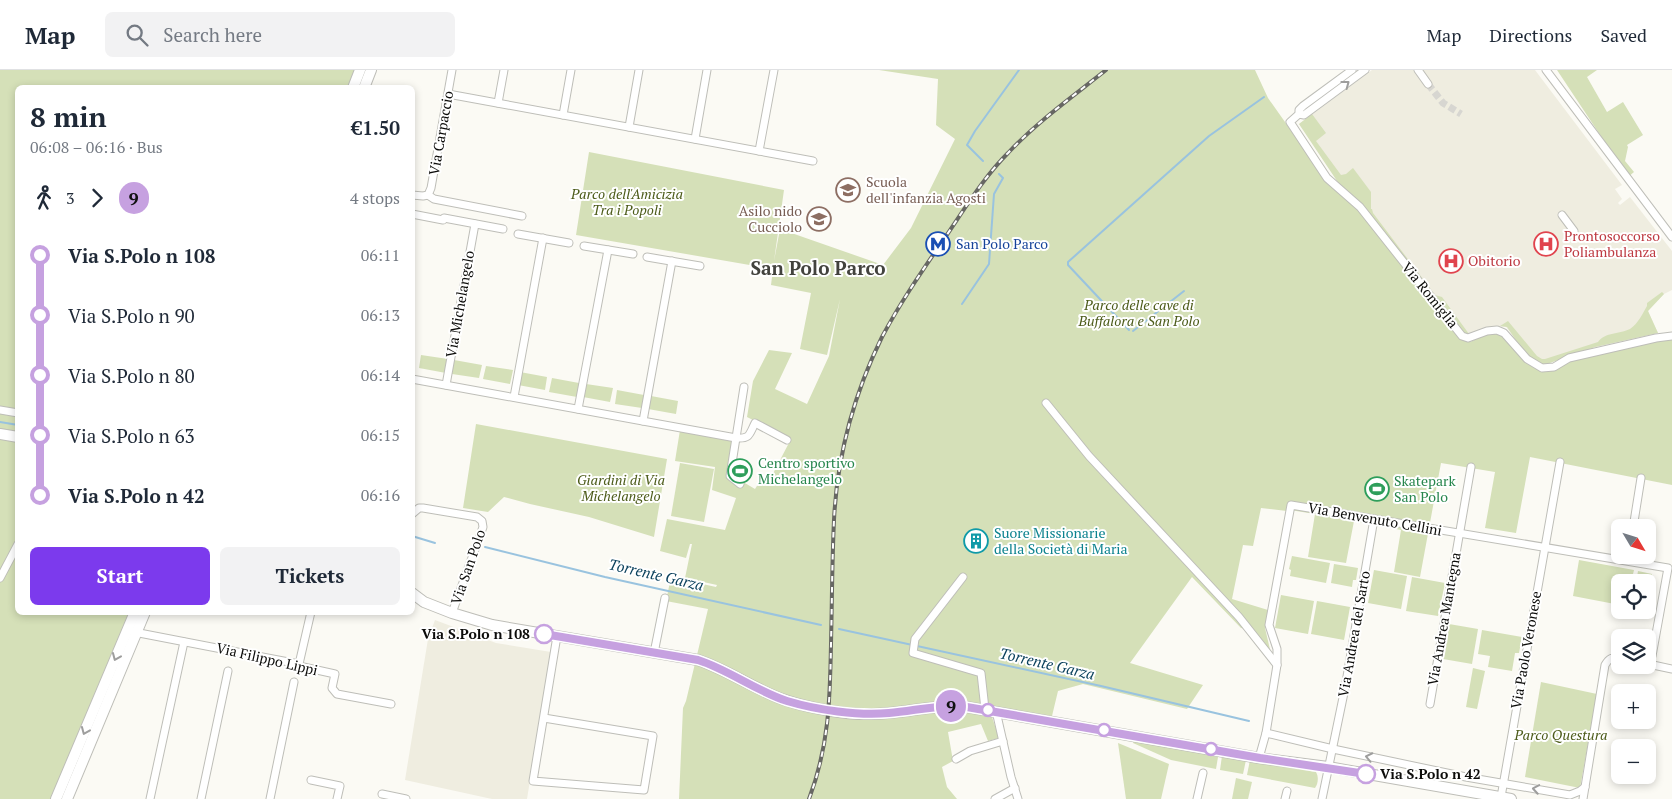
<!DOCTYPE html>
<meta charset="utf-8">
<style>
:root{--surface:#fff;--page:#f2f2f3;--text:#1f2937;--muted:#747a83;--line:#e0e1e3;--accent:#7c3aed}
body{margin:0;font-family:"PT Serif",serif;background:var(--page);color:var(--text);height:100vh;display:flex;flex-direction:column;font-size:19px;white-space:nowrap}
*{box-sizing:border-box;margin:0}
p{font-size:16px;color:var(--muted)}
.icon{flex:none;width:28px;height:28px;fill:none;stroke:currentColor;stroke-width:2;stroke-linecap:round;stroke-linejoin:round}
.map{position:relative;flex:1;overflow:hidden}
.side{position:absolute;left:15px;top:15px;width:400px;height:530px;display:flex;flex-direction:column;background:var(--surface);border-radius:8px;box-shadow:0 2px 8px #0003}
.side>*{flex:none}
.badge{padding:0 10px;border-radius:16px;font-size:18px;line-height:32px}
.needle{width:32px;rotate:128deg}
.tools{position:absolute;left:1611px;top:449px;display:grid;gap:10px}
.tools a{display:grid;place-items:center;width:45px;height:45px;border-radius:8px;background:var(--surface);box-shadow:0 2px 8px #0003;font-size:25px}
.map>.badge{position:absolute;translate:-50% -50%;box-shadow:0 0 0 2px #fff}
.legs{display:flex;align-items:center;gap:8px;height:55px;padding:0 15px;font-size:16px}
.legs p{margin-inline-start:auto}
.head{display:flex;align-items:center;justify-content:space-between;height:85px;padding:0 15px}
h1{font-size:28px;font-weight:600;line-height:38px}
.action{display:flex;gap:10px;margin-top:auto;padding:10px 15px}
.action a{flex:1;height:58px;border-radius:8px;background:var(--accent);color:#fff;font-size:20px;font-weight:600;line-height:58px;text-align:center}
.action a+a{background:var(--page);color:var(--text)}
ul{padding:0 15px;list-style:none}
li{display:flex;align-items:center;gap:18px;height:60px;font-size:19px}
li i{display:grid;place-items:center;width:8px;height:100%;margin:0 6px;background:currentColor}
li i::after{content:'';width:12px;height:12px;margin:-6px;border:4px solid;border-radius:50%;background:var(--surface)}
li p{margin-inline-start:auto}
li:first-child i{background:linear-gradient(#0000 50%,currentColor 0)}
li:last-child i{background:linear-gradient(currentColor 50%,#0000 0)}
header{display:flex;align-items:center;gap:30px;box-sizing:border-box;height:70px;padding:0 25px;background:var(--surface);border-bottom:1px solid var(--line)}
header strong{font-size:24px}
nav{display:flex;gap:28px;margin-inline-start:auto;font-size:18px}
.search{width:350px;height:45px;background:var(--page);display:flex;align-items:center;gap:12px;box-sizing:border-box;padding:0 18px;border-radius:8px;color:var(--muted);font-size:19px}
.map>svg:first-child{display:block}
.built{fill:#efede0}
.green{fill:#d5e0b8}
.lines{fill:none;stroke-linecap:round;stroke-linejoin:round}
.stream{stroke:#99c3df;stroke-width:2}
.street-tunnel{stroke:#d7d6d1;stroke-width:7;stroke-dasharray:7 3.5;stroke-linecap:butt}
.street-casing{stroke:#bebeb8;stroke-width:9}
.secondary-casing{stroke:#bebeb8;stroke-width:12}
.street{stroke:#fff;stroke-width:7}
.secondary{stroke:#fff;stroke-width:10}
.rail-casing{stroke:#676763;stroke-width:4}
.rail{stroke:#fff;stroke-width:2;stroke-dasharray:5.5;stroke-linecap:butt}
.oneway{stroke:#9e9e9d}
.line-1-casing{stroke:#fff;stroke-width:11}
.line-1{stroke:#c6a1e0;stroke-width:8}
.stop-1-dot{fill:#fff;stroke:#c6a1e0;stroke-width:2.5}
.labels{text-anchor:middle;stroke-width:4;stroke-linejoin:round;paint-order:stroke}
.street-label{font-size:14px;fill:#0c0c0a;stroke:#fff}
.education-label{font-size:14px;fill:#785e54;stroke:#fff;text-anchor:start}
.park-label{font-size:14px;font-style:italic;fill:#4c5b19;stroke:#fff}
.health-label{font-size:14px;fill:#be3a42;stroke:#fff;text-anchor:start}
.transit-label{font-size:14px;fill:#164399;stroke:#fff;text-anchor:start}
.leisure-label{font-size:14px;fill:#27864d;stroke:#fff;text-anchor:start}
.culture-label{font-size:14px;fill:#0d838f;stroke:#fff;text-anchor:start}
.stop-label{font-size:14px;font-weight:bold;fill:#0c0c0a;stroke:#fff;text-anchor:end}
.water-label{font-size:15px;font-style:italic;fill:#073e5a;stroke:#fff}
.district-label{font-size:19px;font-weight:bold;fill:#42423d;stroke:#fff}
</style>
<header>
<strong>Map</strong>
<div class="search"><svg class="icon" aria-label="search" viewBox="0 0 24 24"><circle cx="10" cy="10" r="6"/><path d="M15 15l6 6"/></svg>Search here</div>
<nav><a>Map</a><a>Directions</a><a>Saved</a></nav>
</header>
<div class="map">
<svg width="1672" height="729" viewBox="0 0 1672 729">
<rect width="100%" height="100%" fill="#fbfaf4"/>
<!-- built -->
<g class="built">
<polygon points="1372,0 1535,0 1622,115 1615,119 1622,129 1618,133 1620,135 1630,127 1672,181 1672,220 1664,224 1648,241 1658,263 1595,277 1544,295 1529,287 1506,257 1494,256 1467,265 1465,263 1299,54"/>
<polygon points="435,550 496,573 551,582 527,729 492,729 405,710 428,569"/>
</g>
<!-- green -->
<g class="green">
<polygon points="0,0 355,0 348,17 18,18 18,542 130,543 52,729 0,729"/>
<path d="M879,0H1255L1268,28L1326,110L1358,138L1462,268L1470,272C1481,267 1490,261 1502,265C1513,277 1525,297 1542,301C1554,304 1563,294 1574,290C1604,282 1642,270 1672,269V415L1530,387L1516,463L1485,458L1495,402L1441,393L1420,507L1394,502L1401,460L1354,451L1346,493L1308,487L1315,444L1290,440L1287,441L1261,438L1253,476L1243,475L1232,529L1268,540L1265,558L1272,588L1248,559L1241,558L1192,507L1130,593L1203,615L1187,639L1083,614L1058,621L1052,646L994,637L992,647L999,668L988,671L981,654L948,662L953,691L942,697L947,717L957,729H679L683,638L686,631L708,539L666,531L671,507L716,517L717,515L685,508L692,474H690L686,488L660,481L667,449L725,460L736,428L712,420L715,397L675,391L680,360L733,371L728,403L755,419L760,411L767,415L791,369L747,347L753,311L769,280L792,283L775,319L807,334L829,286L840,229L827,285L800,279L811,223L771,215L773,199L576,165L589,82L784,120L774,191L780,159L883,195L911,158L955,69L936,55L938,9Z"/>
<polygon points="1557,0 1597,0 1587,7 1607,42 1623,32 1643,65 1627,75 1628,77 1625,91 1634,102 1628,107"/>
<polygon points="1312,44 1326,63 1316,71 1341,105 1346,104 1353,98 1371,122 1371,139 1372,139 1373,143 1435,225 1442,227 1469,264 1465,263 1339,114 1299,54"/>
<path d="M1662,222L1664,224L1648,241L1658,263L1595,277L1544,295C1527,291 1517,271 1507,257L1500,256L1508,251L1537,286L1542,289H1545L1598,272C1605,262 1620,264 1630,259C1638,254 1643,243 1647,236V233Z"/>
<polygon points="421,285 448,289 446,303 419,298"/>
<polygon points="454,290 482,295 479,308 452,304"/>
<polygon points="486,296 513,300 510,314 483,309"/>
<polygon points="520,302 547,307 545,320 518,315"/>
<polygon points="552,308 579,313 577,327 549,322"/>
<polygon points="586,314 613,318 610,332 583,327"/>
<polygon points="617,320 644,325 642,338 615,334"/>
<polygon points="651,326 678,331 676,344 648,339"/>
<polygon points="476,354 667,389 654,467 589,447 530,434 504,427 488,442 463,438"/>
<polygon points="680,393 714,399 704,452 671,446"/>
<polygon points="1292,486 1330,493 1326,513 1290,506 1291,500 1289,499"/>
<polygon points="1579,490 1634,500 1631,512 1620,512 1620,535 1573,526"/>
<polygon points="1334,494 1358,498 1356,510 1353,510 1352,517 1331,513"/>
<polygon points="1374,500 1407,506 1401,539 1368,533"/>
<polygon points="1638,501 1652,504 1648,524 1648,512 1636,512"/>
<polygon points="1412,507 1445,513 1438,546 1406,541"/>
<polygon points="1281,525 1314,531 1308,564 1275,558"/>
<polygon points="1317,531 1350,537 1344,570 1311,564"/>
<polygon points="1449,554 1478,559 1472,594 1443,589"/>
<polygon points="1482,560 1522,567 1519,583 1515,583 1512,601 1488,597 1490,586 1478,584"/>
<polygon points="1473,598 1485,601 1477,639 1466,637"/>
<polygon points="1541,612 1597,624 1580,718 1525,707"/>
<polygon points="1134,669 1218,687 1216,699 1171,690 1133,673"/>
<polygon points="1118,673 1169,694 1161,729 1126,729"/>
<polygon points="1222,686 1246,690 1243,704 1220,700"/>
<path d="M1250,690L1316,702C1319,707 1318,714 1315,718L1247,705Z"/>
<polygon points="1236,708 1252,712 1248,729 1232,729"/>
</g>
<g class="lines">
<!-- stream -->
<g class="stream">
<polyline points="983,91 967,75 975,61 1019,0"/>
<polyline points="962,234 989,194 994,124 1003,108 999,104"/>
<polyline points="1129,260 1068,195 1068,192 1209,66 1264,27"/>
<polyline points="1133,261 1184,221"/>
<polyline points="0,352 18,355"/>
<polyline points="412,466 435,473"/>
<polyline points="485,477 605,507 821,555"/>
<polyline points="839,559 1101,616 1249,651"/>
</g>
<!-- street-tunnel -->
<polyline class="street-tunnel" points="1428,14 1443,33 1461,44"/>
<!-- street casing -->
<g class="street-casing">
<g id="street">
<polyline points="1352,0 1303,36 1299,40 1299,44 1290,52 1327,108 1360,137 1462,266 1468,268 1487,261 1497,260 1504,263 1527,289 1542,298 1554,297 1569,288 1656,268 1672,266"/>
<polyline points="1418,0 1428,14"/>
<polyline points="1546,0 1672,167"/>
<polyline points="448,24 813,91"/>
<polyline points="498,33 504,0"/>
<polyline points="1299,44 1304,45 1365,0"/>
<polyline points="563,45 571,0"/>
<polyline points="629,57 639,0"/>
<polyline points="695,69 707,0"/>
<polyline points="759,81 774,0"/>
<polyline points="412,125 423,126 428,125 431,118 452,0"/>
<polyline points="428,125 434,129 522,146"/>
<polyline points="412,144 443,150"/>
<polyline points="1562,145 1574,161"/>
<polyline points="444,148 503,159"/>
<polyline points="518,164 569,173"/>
<polyline points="584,176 633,184"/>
<polyline points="647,187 700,196"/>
<path d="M412,309L736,368C750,369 749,365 755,353L787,370"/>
<polyline points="446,315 475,154"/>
<polyline points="514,327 543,168"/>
<polyline points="1046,333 1089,386 1239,547 1277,595"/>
<polyline points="578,339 608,180"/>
<polyline points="0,340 18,343"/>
<polyline points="643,351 672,191"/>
<polyline points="740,414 730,406 744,317"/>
<polyline points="412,444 419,438 423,438 477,447 482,451 483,457 452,543"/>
<polyline points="1633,458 1641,408"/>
<polyline points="963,507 915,569 913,583 981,603 985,639"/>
<polyline points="0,508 18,474"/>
<polyline points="134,562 299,594 299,596 335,604 332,618 337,624 391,634"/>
<polyline points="654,583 665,528"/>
<polyline points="1648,591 1653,595 1672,599"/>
<polyline points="299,594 311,542"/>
<polyline points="1430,634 1471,397"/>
<polyline points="996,641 1011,707 1018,729"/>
<polyline points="544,648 653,666 644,720 533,711 557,566"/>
<polyline points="1266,663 1333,679 1466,707 1570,725 1580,721 1585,717"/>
<polyline points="1259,688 1266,663 1277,595 1277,579 1269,555 1291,435 1668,498 1652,586 1648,591"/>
<polyline points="956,689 970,681 1003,671"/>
<polyline points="311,710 340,716 337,729"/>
<polyline points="382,724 406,729"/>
<polyline points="1501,727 1560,392"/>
<polyline points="150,729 184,572"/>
<polyline points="201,729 228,601"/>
<polyline points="270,729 294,612"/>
<polyline points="995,729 1015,718"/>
<polyline points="1197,729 1203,703"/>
<polyline points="1285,729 1287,721"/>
<polyline points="1322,729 1345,618 1374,449"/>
<path d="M1583,729L1605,595C1609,588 1612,587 1620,588"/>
</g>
</g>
<!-- secondary casing -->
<g class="secondary-casing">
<g id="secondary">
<polyline points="353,18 360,0"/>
<polyline points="364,18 371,0"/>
<polyline points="0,364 18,367"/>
<path d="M412,523L424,532L452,543L492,555L698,590C729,600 756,621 788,631C810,638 847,645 870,644C901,644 930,635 961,636L1259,688L1328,697L1511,729"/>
<polyline points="56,729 135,542"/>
<polyline points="67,729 145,542"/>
</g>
</g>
<!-- street -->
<use href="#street" class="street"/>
<!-- secondary -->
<use href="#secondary" class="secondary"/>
<!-- rail casing -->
<g class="rail-casing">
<path id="rail" d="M809,729C829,676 830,630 831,574C832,533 832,492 834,450C837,387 854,324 882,267C900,233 922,201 944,169C964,140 983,108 1008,83C1037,52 1072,27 1106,0"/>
</g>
<!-- rail -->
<use href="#rail" class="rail"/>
</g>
<!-- one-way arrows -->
<defs><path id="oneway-chevron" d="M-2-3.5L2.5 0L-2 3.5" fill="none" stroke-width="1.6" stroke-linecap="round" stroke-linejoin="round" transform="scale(1.25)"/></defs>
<g class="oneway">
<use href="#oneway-chevron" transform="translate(1346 14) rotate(-37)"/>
<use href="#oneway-chevron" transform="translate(116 587) rotate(113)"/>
<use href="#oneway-chevron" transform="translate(85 661) rotate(113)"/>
<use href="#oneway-chevron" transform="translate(1369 687) rotate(-168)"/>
<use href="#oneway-chevron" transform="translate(1536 719) rotate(-170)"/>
</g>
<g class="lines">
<!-- line-1 casing -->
<g class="line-1-casing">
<path id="line-1" d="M544,564L698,590C729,600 756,621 787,631C817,640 858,646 889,643C913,641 936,635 961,636L1260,688L1366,704"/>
</g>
<!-- line-1 -->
<use href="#line-1" class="line-1"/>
</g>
<!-- icons -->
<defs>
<g id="school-ring" transform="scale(1.25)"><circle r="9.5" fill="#fff" stroke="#8d6e63" stroke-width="1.5"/><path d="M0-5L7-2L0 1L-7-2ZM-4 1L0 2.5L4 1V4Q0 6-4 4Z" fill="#8d6e63"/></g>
<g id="metro-ring" transform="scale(1.25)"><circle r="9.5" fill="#fff" stroke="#1a4fb4" stroke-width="1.5"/><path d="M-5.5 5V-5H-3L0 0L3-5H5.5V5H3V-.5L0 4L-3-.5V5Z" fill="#1a4fb4"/></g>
<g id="hospital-ring" transform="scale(1.25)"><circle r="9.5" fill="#fff" stroke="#e0444e" stroke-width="1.5"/><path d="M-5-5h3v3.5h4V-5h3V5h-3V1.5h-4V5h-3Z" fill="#e0444e"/></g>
<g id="stadium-ring" transform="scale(1.25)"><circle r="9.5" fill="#fff" stroke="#2e9e5b" stroke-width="1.5"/><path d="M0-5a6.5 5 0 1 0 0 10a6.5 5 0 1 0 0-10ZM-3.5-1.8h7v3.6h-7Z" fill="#2e9e5b"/></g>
<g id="building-ring" transform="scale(1.25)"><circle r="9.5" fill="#fff" stroke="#0f9aa8" stroke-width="1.5"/><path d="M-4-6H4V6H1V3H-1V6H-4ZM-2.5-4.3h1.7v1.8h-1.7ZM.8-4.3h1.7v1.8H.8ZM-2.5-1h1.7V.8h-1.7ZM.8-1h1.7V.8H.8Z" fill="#0f9aa8"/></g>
</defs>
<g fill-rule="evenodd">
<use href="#school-ring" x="848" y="120"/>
<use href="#school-ring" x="819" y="149"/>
<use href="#metro-ring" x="938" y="174"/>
<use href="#hospital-ring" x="1546" y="174"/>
<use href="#hospital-ring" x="1451" y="191"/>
<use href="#stadium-ring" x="740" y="401"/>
<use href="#stadium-ring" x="1377" y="419"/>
<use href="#building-ring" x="976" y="471"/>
</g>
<!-- markers -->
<g class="stop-1-dot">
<circle cx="544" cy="564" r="9"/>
<circle cx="988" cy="640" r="6"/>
<circle cx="1104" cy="660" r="6"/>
<circle cx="1211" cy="679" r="6"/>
<circle cx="1366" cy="704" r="9"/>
</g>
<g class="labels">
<!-- street labels -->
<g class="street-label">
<text transform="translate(441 63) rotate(-80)" y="5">Via Carpaccio</text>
<text transform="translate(1430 225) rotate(51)" y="5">Via Romiglia</text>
<text transform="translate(460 234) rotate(-80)" y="5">Via Michelangelo</text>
<text transform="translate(1375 449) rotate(10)" y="5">Via Benvenuto Cellini</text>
<text transform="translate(468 497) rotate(-71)" y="5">Via San Polo</text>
<text transform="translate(1444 549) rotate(-80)" y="5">Via Andrea Mantegna</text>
<text transform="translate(1354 564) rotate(-80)" y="5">Via Andrea del Sarto</text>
<text transform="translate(1526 580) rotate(-80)" y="5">Via Paolo Veronese</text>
<text transform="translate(267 589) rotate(13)" y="5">Via Filippo Lippi</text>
</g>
<!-- education labels -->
<g class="education-label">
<text x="866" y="117">Scuola<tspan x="866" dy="16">dell'infanzia Agosti</tspan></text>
<text x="802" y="146" text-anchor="end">Asilo nido<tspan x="802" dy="16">Cucciolo</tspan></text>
</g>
<!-- park labels -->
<g class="park-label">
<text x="627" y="129">Parco dell'Amicizia<tspan x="627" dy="16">Tra i Popoli</tspan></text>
<text x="1139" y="240">Parco delle cave di<tspan x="1139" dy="16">Buffalora e San Polo</tspan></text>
<text x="621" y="415">Giardini di Via<tspan x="621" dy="16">Michelangelo</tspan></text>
<text x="1561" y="670">Parco Questura</text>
</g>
<!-- health labels -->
<g class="health-label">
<text x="1564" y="171">Prontosoccorso<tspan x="1564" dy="16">Poliambulanza</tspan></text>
<text x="1468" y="196">Obitorio</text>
</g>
<!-- transit labels -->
<g class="transit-label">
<text x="956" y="179">San Polo Parco</text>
</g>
<!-- leisure labels -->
<g class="leisure-label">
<text x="758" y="398">Centro sportivo<tspan x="758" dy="16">Michelangelo</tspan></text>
<text x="1394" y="416">Skatepark<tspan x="1394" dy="16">San Polo</tspan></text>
</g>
<!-- culture labels -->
<g class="culture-label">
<text x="994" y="468">Suore Missionarie<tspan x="994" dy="16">della Società di Maria</tspan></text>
</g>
<!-- stop labels -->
<g class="stop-label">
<text x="530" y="569">Via S.Polo n 108</text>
<text x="1380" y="709" text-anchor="start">Via S.Polo n 42</text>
</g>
<!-- water labels -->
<g class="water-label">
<text transform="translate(656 505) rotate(13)" y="5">Torrente Garza</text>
<text transform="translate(1047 594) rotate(13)" y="5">Torrente Garza</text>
</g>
<!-- district labels -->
<g class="district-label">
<text x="818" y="205">San Polo Parco</text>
</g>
</g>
</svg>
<div class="tools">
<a><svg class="needle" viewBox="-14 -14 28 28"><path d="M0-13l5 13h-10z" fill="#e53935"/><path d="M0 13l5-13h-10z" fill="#747a83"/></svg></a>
<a><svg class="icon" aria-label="locate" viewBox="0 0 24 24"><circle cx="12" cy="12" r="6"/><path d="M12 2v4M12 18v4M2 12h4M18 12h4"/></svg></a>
<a><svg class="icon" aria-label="layers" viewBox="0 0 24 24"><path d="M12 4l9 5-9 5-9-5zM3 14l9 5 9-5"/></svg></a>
<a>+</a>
<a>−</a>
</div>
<b class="badge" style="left:951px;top:636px;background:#c6a1e0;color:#111">9</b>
<section class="side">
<div class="head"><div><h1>8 min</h1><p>06:08 – 06:16 · Bus</p></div><b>€1.50</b></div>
<div class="legs"><svg class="icon" aria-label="walk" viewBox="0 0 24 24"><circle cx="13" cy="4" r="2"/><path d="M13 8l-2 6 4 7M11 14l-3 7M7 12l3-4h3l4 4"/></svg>3<svg class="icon" aria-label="forward" viewBox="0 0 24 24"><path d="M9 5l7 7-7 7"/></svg><b class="badge" style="background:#c6a1e0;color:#111">9</b><p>4 stops</p></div>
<ul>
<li><i style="color:#c6a1e0"></i><b>Via S.Polo n 108</b><p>06:11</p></li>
<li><i style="color:#c6a1e0"></i><span>Via S.Polo n 90</span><p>06:13</p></li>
<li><i style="color:#c6a1e0"></i><span>Via S.Polo n 80</span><p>06:14</p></li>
<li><i style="color:#c6a1e0"></i><span>Via S.Polo n 63</span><p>06:15</p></li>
<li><i style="color:#c6a1e0"></i><b>Via S.Polo n 42</b><p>06:16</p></li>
</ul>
<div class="action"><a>Start</a><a>Tickets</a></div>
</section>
</div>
